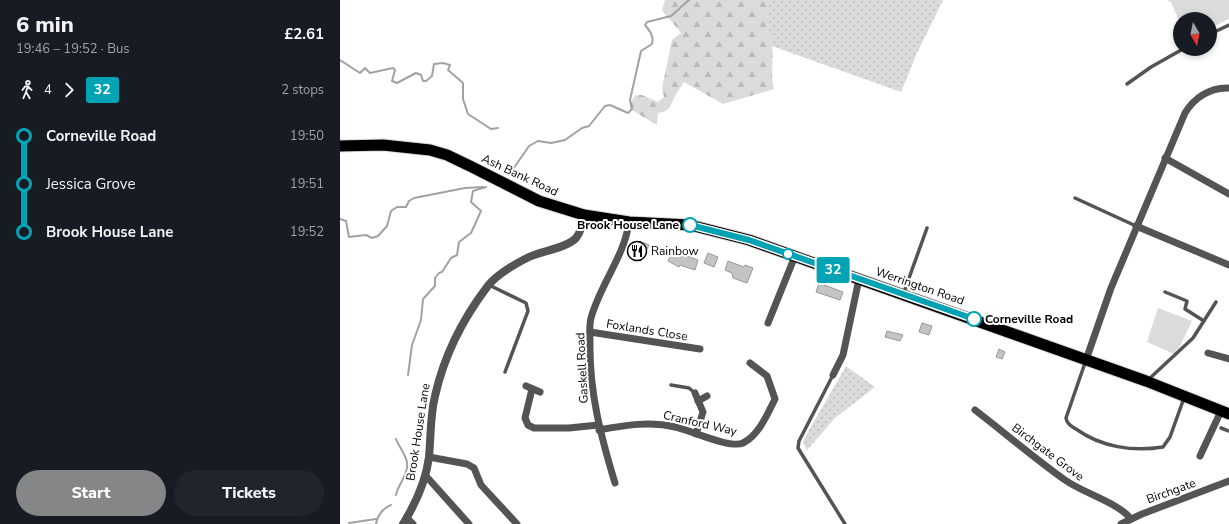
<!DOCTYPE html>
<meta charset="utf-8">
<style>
:root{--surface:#171b24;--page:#20242c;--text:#f1f3f6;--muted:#9ea1a6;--accent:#858687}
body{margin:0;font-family:"Nunito Sans",sans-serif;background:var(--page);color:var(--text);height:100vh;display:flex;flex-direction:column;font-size:15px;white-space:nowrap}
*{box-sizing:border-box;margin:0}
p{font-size:13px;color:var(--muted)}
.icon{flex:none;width:22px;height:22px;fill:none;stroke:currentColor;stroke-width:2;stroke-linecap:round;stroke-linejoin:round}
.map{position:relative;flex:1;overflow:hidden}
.drawer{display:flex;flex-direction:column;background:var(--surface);width:340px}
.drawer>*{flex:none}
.badge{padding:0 8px;border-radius:3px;font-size:14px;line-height:26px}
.needle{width:26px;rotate:170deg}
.buttons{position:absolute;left:833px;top:12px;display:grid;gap:8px}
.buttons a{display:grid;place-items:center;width:44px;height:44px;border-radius:50%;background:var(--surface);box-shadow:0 2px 6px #0003;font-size:20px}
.map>.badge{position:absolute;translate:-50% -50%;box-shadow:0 0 0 2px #fff}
.legs{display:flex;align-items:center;gap:6px;height:44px;padding:0 16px;font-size:13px}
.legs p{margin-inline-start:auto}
.head{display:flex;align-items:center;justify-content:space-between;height:68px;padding:0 16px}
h1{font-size:22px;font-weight:800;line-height:30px}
.action{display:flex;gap:8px;margin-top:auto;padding:8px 16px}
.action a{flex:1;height:46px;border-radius:24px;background:var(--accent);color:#fff;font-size:16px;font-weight:800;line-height:46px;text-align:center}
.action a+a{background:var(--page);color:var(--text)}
ul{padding:0 16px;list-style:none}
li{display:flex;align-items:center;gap:14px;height:48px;font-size:15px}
li i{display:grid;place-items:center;width:6px;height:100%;margin:0 5px;background:currentColor}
li i::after{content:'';width:10px;height:10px;margin:-5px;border:3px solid;border-radius:50%;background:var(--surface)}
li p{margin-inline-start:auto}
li:first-child i{background:linear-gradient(#0000 50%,currentColor 0)}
li:last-child i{background:linear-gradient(currentColor 50%,#0000 0)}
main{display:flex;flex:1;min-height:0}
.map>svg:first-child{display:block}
.grass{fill:url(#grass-dots)}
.forest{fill:url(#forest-firs)}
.green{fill:#dbdbdb}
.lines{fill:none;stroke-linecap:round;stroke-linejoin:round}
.stream{stroke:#a2a2a2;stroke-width:2}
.building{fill:#c4c4c4;stroke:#989898}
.trunk-casing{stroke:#dbdbdb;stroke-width:13}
.service{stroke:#545454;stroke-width:3.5}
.minor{stroke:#545454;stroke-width:7}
.tertiary{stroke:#545454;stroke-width:8}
.trunk{stroke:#000;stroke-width:11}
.line-1-casing{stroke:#fff;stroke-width:9}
.line-1{stroke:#00a3b4;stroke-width:6}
.stop-1-dot{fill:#fff;stroke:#00a3b4;stroke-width:2}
.labels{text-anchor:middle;stroke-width:4;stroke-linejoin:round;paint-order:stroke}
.street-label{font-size:12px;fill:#000;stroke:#fff}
.stop-label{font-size:12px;font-weight:bold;fill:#000;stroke:#fff;text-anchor:end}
.poi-label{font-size:12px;fill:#000;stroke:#fff;text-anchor:start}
</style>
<main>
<section class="drawer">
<div class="head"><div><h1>6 min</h1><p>19:46 – 19:52 · Bus</p></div><b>£2.61</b></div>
<div class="legs"><svg class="icon" aria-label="walk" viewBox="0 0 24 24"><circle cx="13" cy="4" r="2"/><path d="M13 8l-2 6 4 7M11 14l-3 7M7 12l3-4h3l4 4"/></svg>4<svg class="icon" aria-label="forward" viewBox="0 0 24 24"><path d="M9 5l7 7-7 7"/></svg><b class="badge" style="background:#00a3b4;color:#fff">32</b><p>2 stops</p></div>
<ul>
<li><i style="color:#00a3b4"></i><b>Corneville Road</b><p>19:50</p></li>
<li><i style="color:#00a3b4"></i><span>Jessica Grove</span><p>19:51</p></li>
<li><i style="color:#00a3b4"></i><b>Brook House Lane</b><p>19:52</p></li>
</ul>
<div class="action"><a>Start</a><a>Tickets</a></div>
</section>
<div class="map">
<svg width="889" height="524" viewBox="0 0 889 524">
<defs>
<pattern id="grass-dots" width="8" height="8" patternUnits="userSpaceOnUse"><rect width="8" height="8" fill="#dbdbdb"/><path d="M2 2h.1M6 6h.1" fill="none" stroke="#bababa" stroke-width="1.8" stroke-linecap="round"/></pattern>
<pattern id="forest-firs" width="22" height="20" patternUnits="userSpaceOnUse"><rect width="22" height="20" fill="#dbdbdb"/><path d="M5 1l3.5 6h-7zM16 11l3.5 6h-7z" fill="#bababa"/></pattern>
</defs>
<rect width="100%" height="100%" fill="#fff"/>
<!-- grass -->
<g class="grass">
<polygon points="430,0 603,0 577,53 561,92 432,46 426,13"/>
<polygon points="506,366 535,387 495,418 467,450 463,443 464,439"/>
</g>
<!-- forest -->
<path class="forest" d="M325,0H430C424,20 431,26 432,46C434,61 430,74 434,89L383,104L344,82C341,86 338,91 335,96C330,106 331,111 318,113L317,125L290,109V103L296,95H302L318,102L324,97L322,88L332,40L341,33L322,10Z"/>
<!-- green -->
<g class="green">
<polygon points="827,0 889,0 889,19 870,28 870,19 840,19 840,23 831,2"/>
<polygon points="818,308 852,321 840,346 834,354 807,342"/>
</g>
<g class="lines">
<!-- stream -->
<g class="stream">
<polyline points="0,60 20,73 25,68 30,73 53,68 55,70 52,81 57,83 76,73 81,75 83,81 86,81 92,76 94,64 103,63 110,65 108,70 123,83 123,99 128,114 151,129 158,128"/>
<path d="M169,175L189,146L198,141L211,143L225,140L242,128L249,126L265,106L270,105L288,113L292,109L290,100L301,51L312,44C314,36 310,31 305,25L307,22L331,16L349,0"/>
<polyline points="0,219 6,221 9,237 26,235 32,238 38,236 47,226 51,211 57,207 66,207 69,201 74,198 125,188 143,187"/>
<polyline points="68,375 72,345 81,320 83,299 95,286 95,278 99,273 102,272 111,258 117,255 119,242 131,233 141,211 131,202 133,191 146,187"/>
<path d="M56,439C59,447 65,453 67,462C69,474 58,484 56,495"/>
<polyline points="9,523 36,519"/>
<path d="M36,524C37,516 43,508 51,505"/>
</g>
</g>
<!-- building -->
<g class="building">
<polygon points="299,241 309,245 301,261 290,258"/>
<polygon points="332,253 338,255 339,253 358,260 355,270 340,265 339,267 328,261"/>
<polygon points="368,253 378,257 374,267 364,263"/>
<polygon points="388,261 404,267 405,265 413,268 407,283 393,278 392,273 385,270"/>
<polygon points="479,283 503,292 500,300 476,292"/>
<polygon points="582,323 592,326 589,335 579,332"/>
<polygon points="547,331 563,335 560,341 545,337"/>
<polygon points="659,349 665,352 662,359 656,357"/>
</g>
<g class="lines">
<!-- trunk casing -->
<g class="trunk-casing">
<polyline id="trunk" points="0,146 43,145 90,150 107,155 132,167 199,201 244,215 289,222 350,225 409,240 806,381 889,414"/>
</g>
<!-- service -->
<g class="service">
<polyline points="870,34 889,25"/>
<polyline points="787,84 811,67 843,49"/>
<polyline points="735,198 796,226"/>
<polyline points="149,285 186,303 188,311 165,372"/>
<polyline points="564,292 587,228"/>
<polyline points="825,292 847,301 845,309 864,321"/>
<path d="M746,360L726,418C727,424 731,426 736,429C761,447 793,452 823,447L830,437L844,398"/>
<polyline points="493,375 459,441 458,448 505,524"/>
<polyline points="809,379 853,338 876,302"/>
<polyline points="331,385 349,388 355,393"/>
<polyline points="881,428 889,431"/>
</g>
<!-- minor -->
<g class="minor">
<polyline points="825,158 889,194"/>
<polyline points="796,226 889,265"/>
<polyline points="428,323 455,256"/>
<polyline points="250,332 360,349"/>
<polyline points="868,353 889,359"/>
<path d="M746,360L771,288L845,113C854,98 870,87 889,88"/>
<polyline points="493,375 503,355 519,279"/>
<polyline points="186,386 200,392"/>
<polyline points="192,389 185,418 188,425 194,428 229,428 258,425"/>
<polyline points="355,393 363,412 356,434"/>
<polyline points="358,401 367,396"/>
<path d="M635,410C665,433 694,458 725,480C743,493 779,503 791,519"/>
<path d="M259,430C285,425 310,421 335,427C350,430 390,449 403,443C419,435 428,413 435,399L427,376L410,363"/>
<polyline points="860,456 881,411"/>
<polyline points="89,457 127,464 134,468 141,485 177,524"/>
<polyline points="86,476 129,524"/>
<path d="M275,483C261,437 249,391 250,342C250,335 249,326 251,318C260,285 285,255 289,222"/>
<polyline points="67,518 73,524"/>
<polyline points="781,524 802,514 889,481"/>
</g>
<!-- tertiary -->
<path class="tertiary" d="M63,524C76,503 86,481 89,457C91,436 90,416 95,396C104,356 122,320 147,287C156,275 175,264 189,257C201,251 227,248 236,238C241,232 243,222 244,215"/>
<!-- trunk -->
<use href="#trunk" class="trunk"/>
</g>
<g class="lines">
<!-- line-1 casing -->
<g class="line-1-casing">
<polyline id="line-1" points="350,225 409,240 634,319"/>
</g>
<!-- line-1 -->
<use href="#line-1" class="line-1"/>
</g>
<!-- icons -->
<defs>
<g id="restaurant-ring" transform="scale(1)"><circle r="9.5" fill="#fff" stroke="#000" stroke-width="1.5"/><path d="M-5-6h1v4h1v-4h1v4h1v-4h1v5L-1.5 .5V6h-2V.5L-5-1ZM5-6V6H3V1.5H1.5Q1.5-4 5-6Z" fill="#000"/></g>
</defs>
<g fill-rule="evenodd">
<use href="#restaurant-ring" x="297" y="251"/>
</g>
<!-- markers -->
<g class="stop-1-dot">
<circle cx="350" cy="225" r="7"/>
<circle cx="448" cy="254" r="5"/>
<circle cx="634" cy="319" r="7"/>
</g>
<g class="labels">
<!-- street labels -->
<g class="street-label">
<text transform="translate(180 175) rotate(25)" y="4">Ash Bank Road</text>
<text transform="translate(580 286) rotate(19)" y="4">Werrington Road</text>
<text transform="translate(307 330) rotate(9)" y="4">Foxlands Close</text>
<text transform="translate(242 368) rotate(-93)" y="4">Gaskell Road</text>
<text transform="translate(360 423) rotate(13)" y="4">Cranford Way</text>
<text transform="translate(78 432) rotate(-81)" y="4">Brook House Lane</text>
<text transform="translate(708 452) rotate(37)" y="4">Birchgate Grove</text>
<text transform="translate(831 491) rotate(-20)" y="4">Birchgate</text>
</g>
<!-- stop labels -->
<g class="stop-label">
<text x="339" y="229">Brook House Lane</text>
<text x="645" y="323" text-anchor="start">Corneville Road</text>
</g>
<!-- poi labels -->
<g class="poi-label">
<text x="311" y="255">Rainbow</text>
</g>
</g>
</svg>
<div class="buttons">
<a><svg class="needle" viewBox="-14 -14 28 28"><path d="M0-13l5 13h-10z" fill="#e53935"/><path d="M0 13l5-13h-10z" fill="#9ea1a6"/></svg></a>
</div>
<b class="badge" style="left:493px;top:270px;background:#00a3b4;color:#fff">32</b>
</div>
</main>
